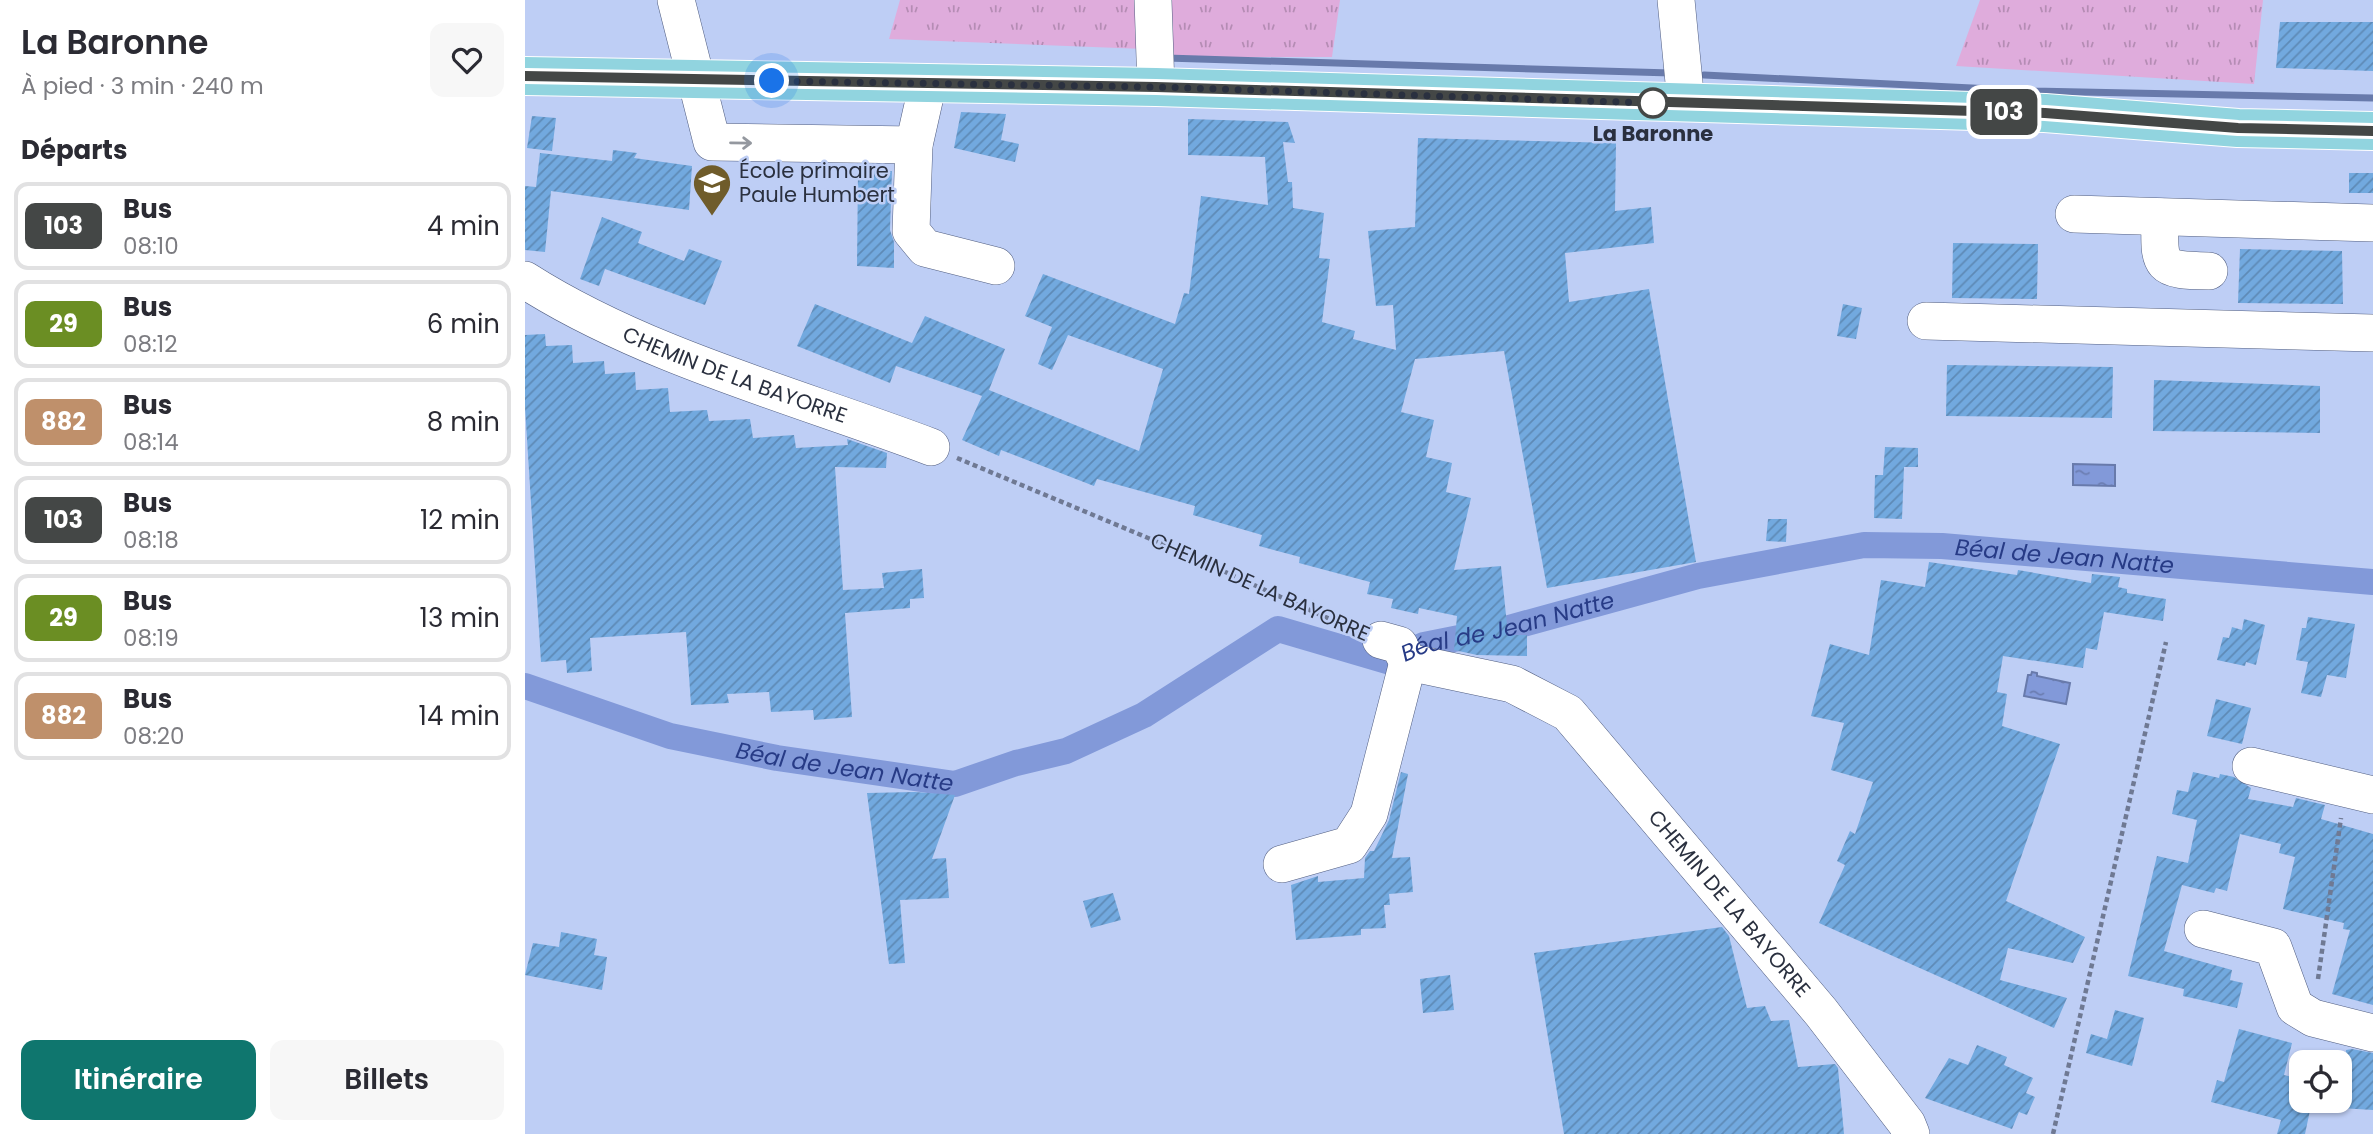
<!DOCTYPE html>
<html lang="fr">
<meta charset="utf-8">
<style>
:root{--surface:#fff;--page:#f7f7f7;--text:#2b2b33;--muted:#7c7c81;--line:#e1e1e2;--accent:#0f766e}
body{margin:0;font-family:Poppins,sans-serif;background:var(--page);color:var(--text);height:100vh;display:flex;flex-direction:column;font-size:26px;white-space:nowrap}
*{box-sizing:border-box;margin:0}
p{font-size:23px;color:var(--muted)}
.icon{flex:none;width:38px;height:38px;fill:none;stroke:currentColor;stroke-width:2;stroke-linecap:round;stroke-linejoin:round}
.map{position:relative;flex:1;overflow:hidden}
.panel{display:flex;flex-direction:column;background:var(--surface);width:525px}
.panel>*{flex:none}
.badge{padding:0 14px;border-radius:10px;font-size:24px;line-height:46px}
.tools{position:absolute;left:1764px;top:1050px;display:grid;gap:14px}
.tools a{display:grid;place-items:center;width:63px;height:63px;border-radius:14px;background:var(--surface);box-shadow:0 2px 5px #0004;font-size:35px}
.you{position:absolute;width:35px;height:35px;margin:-18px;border:5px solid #fff;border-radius:50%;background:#1a73e8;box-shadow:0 0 0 10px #1a73e833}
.map>.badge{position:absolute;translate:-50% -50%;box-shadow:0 0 0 4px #fff}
h2{padding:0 21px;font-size:26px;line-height:63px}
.round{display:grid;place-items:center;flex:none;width:74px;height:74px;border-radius:14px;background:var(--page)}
.headline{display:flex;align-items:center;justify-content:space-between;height:119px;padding:0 21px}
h1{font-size:33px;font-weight:600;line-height:52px}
.primary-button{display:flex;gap:14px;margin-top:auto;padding:14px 21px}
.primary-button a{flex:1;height:80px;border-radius:14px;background:var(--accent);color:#fff;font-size:28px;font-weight:600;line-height:80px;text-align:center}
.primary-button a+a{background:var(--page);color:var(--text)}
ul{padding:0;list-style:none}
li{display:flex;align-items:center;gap:21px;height:88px;margin:0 14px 10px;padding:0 7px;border:4px solid var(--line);border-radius:14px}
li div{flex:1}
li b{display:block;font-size:26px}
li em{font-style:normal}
li .badge{min-width:77px;font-weight:700;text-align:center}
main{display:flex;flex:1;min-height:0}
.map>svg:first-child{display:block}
.grass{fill:url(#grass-tufts)}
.water{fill:url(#water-ripples);stroke:#687aab;stroke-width:2}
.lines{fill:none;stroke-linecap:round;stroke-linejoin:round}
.stream{stroke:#687aab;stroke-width:7}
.canal{stroke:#8299d9;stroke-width:26}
.building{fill:url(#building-hatch)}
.minor-casing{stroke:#515e81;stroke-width:38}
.major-casing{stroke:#fff;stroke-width:40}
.path{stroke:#6f7993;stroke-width:4.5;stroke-dasharray:5 3.5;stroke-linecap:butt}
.minor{stroke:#fff;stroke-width:37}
.major{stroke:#91d4df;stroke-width:38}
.oneway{stroke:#94989f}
.line-casing{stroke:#fff;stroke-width:16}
.line{stroke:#444746;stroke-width:10}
.walk{stroke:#2a303f;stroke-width:7;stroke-dasharray:0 12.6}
.stop-dot{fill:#fff;stroke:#444746;stroke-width:3.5}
.labels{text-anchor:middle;stroke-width:5;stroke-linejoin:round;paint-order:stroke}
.stop-label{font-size:21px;font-weight:bold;fill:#2a303f;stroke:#becef5}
.poi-label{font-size:21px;fill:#2a303f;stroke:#becef5;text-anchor:start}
.street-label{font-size:21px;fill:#2a303f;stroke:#becef5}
.water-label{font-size:23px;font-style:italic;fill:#273b86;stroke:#becef5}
</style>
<main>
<section class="panel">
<div class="headline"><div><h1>La Baronne</h1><p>À pied · 3 min · 240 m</p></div><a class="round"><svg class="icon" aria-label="heart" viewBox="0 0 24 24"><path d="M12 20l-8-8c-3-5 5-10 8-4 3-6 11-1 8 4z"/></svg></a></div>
<h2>Départs</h2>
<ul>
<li><span class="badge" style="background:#444746;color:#fff">103</span><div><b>Bus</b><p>08:10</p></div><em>4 min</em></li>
<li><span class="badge" style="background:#6b8e23;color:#fff">29</span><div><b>Bus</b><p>08:12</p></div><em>6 min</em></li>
<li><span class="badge" style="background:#bf906b;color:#fff">882</span><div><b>Bus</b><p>08:14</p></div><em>8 min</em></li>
<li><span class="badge" style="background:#444746;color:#fff">103</span><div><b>Bus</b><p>08:18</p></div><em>12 min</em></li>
<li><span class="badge" style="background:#6b8e23;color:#fff">29</span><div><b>Bus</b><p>08:19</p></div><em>13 min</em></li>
<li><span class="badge" style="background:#bf906b;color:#fff">882</span><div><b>Bus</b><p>08:20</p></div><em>14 min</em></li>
</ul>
<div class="primary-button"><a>Itinéraire</a><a>Billets</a></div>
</section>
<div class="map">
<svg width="1848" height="1134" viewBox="0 0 1848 1134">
<defs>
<pattern id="grass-tufts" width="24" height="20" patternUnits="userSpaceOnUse" patternTransform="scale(1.75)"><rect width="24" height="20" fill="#dfacdc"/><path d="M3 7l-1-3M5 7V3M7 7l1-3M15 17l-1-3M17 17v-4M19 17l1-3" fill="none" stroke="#b58cb4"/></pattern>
<pattern id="water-ripples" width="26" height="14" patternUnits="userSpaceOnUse" patternTransform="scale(1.75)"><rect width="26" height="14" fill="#8299d9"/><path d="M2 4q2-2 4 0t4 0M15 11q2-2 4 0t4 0" fill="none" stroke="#6b7db1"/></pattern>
<pattern id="building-hatch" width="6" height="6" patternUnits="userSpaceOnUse" patternTransform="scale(1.75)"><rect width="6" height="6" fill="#72a9df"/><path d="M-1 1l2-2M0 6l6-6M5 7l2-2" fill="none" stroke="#5e8ab6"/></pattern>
</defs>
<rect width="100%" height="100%" fill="#becef5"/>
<!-- grass -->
<g class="grass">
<polygon points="375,0 617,0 619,49 364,39"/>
<polygon points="638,0 815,0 807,57 644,57"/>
<polygon points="1455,0 1738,0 1729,84 1431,66"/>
</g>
<!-- water -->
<g class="water">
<polygon points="1548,464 1590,465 1590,486 1548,485"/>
<polygon points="1507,672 1512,673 1512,676 1545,683 1541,704 1499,696 1503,675 1506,675"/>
</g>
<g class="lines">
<!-- stream -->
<g class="stream">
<polyline points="641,58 1146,73"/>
<polyline points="1179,75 1508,91 1848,98"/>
</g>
<!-- canal -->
<path class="canal" id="s1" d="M0,686L145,736L252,758L430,784L491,763L541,751L619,715L753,629L862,661L899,645L984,628L1173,576L1339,545L1417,546L1848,582"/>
</g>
<!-- building -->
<g class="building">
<polygon points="1755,22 1848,22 1848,71 1751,68"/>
<polygon points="436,112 481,114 476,140 494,144 490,162 429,148"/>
<polygon points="7,116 31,118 27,151 2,148"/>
<polygon points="663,119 763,122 770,143 758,142 763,182 767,182 768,208 799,213 794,258 805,259 797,322 830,331 828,339 871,350 868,305 851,306 843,231 890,227 893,138 1091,143 1090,211 1126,207 1129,243 1040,253 1044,302 1124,289 1171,562 1022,588 979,351 890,359 876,412 909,420 901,457 927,463 921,492 946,498 929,570 976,566 983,635 1002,635 1002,656 952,655 929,650 932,616 894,608 893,614 866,608 868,599 842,594 845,582 774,563 775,557 734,546 737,535 668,515 670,506 572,479 569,486 476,450 474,456 437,440 457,396 371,366 365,383 272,346 290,304 387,343 400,316 480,349 464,390 614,451 638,369 543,335 527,370 513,364 527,327 500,316 518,274 650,324 659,293 664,294 676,196 743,205 740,157 663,155"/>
<polygon points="88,150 112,153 109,158 167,166 164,210 26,191 20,252 0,250 0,186 11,187 15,153 87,161"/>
<polygon points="333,171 367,171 365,230 369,242 369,268 332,266"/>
<rect x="1824" y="173" width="24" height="20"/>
<polygon points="77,217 117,232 113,243 159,261 164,249 197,261 180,305 80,269 74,286 55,279"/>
<polygon points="1428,243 1513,244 1512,299 1427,298"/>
<polygon points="1715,249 1817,251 1818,304 1713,303"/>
<polygon points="1318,304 1337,308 1331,339 1312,336"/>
<polygon points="20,334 21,346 47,345 48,363 79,361 80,374 110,372 111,390 143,388 145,412 182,410 184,421 225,419 228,438 269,435 271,448 323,445 322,439 362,453 361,468 310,467 318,590 359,588 357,573 397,569 399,598 385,599 385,608 320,613 327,717 289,720 288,710 246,712 244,692 202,694 204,703 166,705 161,632 65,638 67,671 42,673 41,660 16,662 0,407 0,335"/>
<polygon points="1422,365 1588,367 1587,418 1421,416"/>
<polygon points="1629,380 1795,386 1795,433 1628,431"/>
<polygon points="1360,447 1393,448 1393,467 1379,467 1377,519 1349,518 1350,475 1358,475"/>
<polygon points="1243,519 1262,519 1261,542 1241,541"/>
<polygon points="1404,562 1492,575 1493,570 1566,583 1567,574 1595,577 1593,587 1602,589 1602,593 1641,599 1638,621 1579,612 1572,650 1561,648 1558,668 1478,656 1472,692 1482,694 1477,726 1535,744 1481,901 1560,937 1548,963 1483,948 1475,980 1542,998 1529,1028 1294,923 1320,865 1312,861 1325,831 1330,834 1348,782 1306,770 1319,723 1286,716 1305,644 1344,655 1356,580 1400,587"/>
<polygon points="1783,617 1830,624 1821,678 1802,675 1796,697 1776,693 1783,662 1771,660 1777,628 1781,628"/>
<polygon points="1719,619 1740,625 1731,665 1721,662 1720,666 1692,660 1698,637 1704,638 1707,627 1717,630"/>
<polygon points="1691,699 1726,708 1717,744 1682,736"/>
<polygon points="876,772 883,774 867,858 885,857 888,892 864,894 865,905 859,905 861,928 836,929 836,935 771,940 766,885 793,876 793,882 839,878 840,858 845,851 849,851 864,820"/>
<polygon points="1668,772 1694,778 1695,774 1709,777 1726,788 1723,799 1768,807 1771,798 1800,805 1796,819 1848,834 1848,1005 1807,994 1825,930 1818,929 1819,923 1758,909 1770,857 1754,853 1756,844 1715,834 1702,891 1691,888 1689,893 1657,885 1639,951 1707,970 1705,980 1718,983 1712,1008 1658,996 1659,989 1603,976 1632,856 1663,863 1672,820 1647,814 1652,790 1663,792"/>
<polygon points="390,792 430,795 407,859 421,858 424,898 375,900 380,963 364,964 342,793"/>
<polygon points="588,893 596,920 566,928 558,901"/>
<polygon points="1197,927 1204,936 1222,1008 1240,1006 1246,1021 1264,1020 1273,1067 1310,1064 1313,1068 1319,1134 1039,1134 1009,953"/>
<polygon points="36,932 72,939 69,955 82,957 77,990 0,975 8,943 34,947"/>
<polygon points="925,975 929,1010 898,1013 895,979"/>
<polygon points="1590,1010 1619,1018 1607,1066 1561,1053 1566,1034 1582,1039"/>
<polygon points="1714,1029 1767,1043 1759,1075 1776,1079 1776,1101 1787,1101 1780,1134 1752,1134 1756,1120 1686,1102 1692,1080 1699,1082"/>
<polygon points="1452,1045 1482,1057 1479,1065 1508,1078 1501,1093 1510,1097 1502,1115 1494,1112 1487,1129 1400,1098 1424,1058 1443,1065"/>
<polygon points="1827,1049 1848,1053 1848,1110 1815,1108 1815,1054 1821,1055 1821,1050"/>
</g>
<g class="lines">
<!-- minor casing -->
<g class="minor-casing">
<g id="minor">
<polyline points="151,0 187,142 389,145"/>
<polyline points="628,0 631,87"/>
<polyline points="1151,0 1161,103"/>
<polyline points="403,83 389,145 386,231 400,248 471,266"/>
<polyline points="1549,214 1848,223"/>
<path d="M1635,217C1634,268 1633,270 1684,271"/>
<path id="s2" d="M0,280C119,356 274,397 406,447"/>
<polyline points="1401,321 1848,333"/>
<path id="s3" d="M856,640L874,645L883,662L987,684L1043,713L1296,1012L1382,1124L1386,1134"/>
<polyline points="1726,766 1848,795"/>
<polyline points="757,864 824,845 844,814 883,662"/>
<polyline points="1678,929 1748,947 1770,1007 1788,1018 1848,1033"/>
</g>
</g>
<!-- major casing -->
<g class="major-casing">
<polyline id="major" points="0,76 631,87 1520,113 1713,128 1848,131"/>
</g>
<!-- path -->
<g class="path">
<polyline points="432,458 647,548 829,630"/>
<polyline points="1793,979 1816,818"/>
<polyline points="1528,1134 1641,642"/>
</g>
<!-- minor -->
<use href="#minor" class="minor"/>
<!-- major -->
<use href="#major" class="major"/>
</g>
<!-- one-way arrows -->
<defs><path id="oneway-shaft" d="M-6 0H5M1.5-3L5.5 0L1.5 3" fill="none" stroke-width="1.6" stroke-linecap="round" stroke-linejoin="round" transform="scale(1.75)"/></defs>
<use class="oneway" href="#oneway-shaft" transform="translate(216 143) rotate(1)"/>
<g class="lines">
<!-- line casing -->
<g class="line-casing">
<polyline id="line" points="0,76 631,87 1520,113 1713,128 1848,131"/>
</g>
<!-- line -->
<use href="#line" class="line"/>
<!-- walk -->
<polyline class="walk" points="247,81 631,87 1128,103"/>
</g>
<!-- icons -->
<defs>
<g id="school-pin" transform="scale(2.0125)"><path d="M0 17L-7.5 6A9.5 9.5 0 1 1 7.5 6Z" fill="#6f5c2b" stroke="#becef5"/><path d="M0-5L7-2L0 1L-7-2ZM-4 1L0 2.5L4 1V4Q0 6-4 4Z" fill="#fff"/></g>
</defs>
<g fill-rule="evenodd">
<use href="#school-pin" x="187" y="183"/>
</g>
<!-- markers -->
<circle class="stop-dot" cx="1128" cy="103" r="14"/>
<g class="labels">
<!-- stop labels -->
<g class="stop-label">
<text x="1128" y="141">La Baronne</text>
</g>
<!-- poi labels -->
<g class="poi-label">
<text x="214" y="178">École primaire<tspan x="214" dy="24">Paule Humbert</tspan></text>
</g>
<!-- street labels -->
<g class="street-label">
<text dy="7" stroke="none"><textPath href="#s2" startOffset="231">CHEMIN DE LA BAYORRE</textPath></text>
<text transform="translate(735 587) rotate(24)" y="7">CHEMIN DE LA BAYORRE</text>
<text dy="7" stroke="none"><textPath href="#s3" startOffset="457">CHEMIN DE LA BAYORRE</textPath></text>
</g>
<!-- water labels -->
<g class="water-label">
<text dy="8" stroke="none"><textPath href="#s1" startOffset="1610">Béal de Jean Natte</textPath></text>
<text dy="8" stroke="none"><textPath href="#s1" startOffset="1043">Béal de Jean Natte</textPath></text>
<text dy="8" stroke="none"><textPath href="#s1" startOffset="331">Béal de Jean Natte</textPath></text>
</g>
</g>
</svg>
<div class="tools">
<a><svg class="icon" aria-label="locate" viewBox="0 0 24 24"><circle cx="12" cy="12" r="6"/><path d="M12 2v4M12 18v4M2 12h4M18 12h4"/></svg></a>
</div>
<div class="you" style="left:247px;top:81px"></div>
<b class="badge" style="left:1479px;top:112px;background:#444746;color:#fff">103</b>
</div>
</main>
